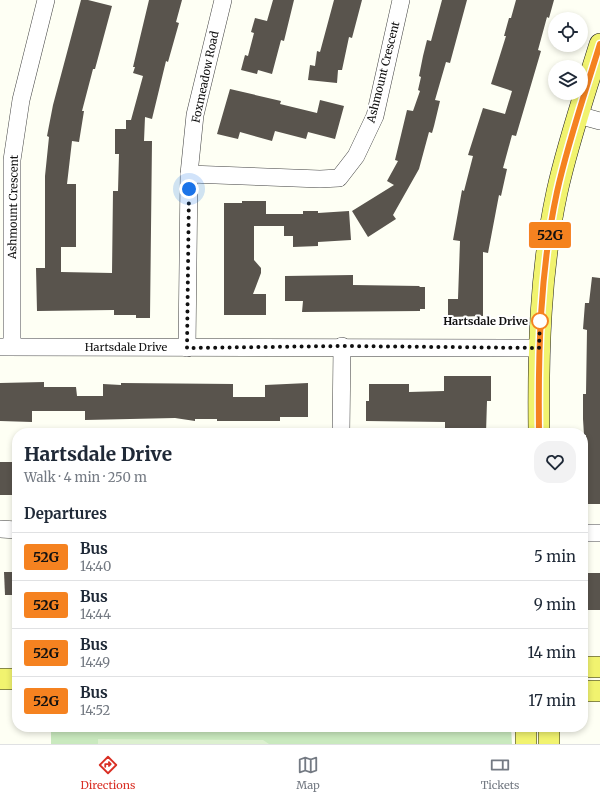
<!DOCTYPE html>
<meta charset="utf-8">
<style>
:root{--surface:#fff;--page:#f2f2f3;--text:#1f2937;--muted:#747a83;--line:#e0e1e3;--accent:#d93025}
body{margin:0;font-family:Merriweather,serif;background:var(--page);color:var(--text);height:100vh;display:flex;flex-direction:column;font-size:15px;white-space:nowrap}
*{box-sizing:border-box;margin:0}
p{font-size:13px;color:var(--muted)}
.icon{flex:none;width:22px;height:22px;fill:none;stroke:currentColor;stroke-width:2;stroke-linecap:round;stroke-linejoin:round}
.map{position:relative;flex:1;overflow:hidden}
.side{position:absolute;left:12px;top:428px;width:576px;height:304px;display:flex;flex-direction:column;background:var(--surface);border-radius:16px;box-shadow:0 2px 6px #0003}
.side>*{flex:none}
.badge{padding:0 8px;border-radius:3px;font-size:14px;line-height:26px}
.tools{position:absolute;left:548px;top:12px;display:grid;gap:8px}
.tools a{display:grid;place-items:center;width:40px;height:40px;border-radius:50%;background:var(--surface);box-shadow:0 2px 6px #0003;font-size:20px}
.you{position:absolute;width:20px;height:20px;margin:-10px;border:3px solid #fff;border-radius:50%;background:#1a73e8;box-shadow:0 0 0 6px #1a73e833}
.map>.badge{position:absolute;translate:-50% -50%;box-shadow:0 0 0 2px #fff}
h2{padding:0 12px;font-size:15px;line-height:36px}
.round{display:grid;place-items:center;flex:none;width:42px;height:42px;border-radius:16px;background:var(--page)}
.summary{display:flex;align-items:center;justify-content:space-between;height:68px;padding:0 12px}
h1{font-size:19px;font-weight:800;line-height:30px}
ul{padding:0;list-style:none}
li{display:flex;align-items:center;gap:12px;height:48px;padding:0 12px;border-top:1px solid var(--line)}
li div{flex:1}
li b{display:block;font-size:15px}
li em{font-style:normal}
li .badge{min-width:44px;font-weight:700;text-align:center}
.dock{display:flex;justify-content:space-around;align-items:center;height:56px;border-top:1px solid var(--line);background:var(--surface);font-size:11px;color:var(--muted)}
.dock a{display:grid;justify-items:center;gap:2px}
.dock .current{color:var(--accent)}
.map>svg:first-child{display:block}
.green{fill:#c9e9be}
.pitch{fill:#dcf0cf}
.building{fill:#59544d}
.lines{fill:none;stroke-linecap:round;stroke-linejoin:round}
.minor-casing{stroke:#434343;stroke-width:18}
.major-casing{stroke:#212121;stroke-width:22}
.minor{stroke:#fff;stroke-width:17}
.major{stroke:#f1f36f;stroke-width:21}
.line-casing{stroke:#fff;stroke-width:9}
.line{stroke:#f58220;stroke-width:6}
.walk{stroke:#101010;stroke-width:4;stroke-dasharray:0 7.2}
.stop-dot{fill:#fff;stroke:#f58220;stroke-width:2}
.labels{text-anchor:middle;stroke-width:4;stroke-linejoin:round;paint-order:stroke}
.street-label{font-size:11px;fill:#101010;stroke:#fff}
.stop-label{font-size:11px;font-weight:bold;fill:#101010;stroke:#fff;text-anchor:end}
</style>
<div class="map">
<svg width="600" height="744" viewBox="0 0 600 744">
<rect width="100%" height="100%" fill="#fefff4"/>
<!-- green -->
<polygon class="green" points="51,727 511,727 512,744 51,744"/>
<!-- pitch -->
<polygon class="pitch" points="98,739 263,740 269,744 98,744"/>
<!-- building -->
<g class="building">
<polygon points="81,0 88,0 112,6 95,69 93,69 82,111 84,111 79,142 72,141 67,184 76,184 76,247 61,247 61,272 112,273 113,191 118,191 119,154 115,154 115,129 126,129 126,120 131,120 143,76 133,73 135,67 133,67 149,0 182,0 176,22 179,23 168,62 166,61 152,119 145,117 144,141 152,141 150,318 136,318 136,315 114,315 114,310 37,311 36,268 45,268 45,176 49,137 47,136 53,105"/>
<polygon points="273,0 294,0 284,41 281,40 272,74 258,70 257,74 241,70 245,55 248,56 254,33 251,32 255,18 267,21"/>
<polygon points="334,0 362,0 352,38 349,37 342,70 338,70 337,83 308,80 310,65 315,66 317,51 320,52"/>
<polygon points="442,0 467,0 450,63 446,62 435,100 440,101 434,126 432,133 429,132 419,169 393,215 396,219 368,237 352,211 394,185 387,181 398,161 395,160 407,110 413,111 420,91 418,90 421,77 419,76 423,56 427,40 431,41"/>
<polygon points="516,0 554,0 549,18 547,17 538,50 541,51 516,136 512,135 503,168 507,169 501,196 499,195 488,253 483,252 483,316 448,317 448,299 458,299 460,241 453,240 462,190 464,191 473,156 468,155 483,108 505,114 512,91 491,84 506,36 504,36 509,18 511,18"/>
<polygon points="230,89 281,101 280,104 317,113 320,100 344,106 335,139 308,132 306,139 275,131 272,141 240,132 238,139 217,134"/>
<polygon points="242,201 266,201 266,214 303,214 303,211 318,211 318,213 349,211 351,240 318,242 318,246 293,247 293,236 284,236 284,226 254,226 254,260 261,268 261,273 253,294 266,294 266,315 224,315 224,203 242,203"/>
<polygon points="353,275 353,285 420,286 419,287 425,287 425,309 420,309 420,311 302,312 303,301 285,301 285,276"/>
<polygon points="592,277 600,278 600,504 586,504 585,478 584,478 584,463 586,463 586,435 584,435 583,419 583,394 586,394 587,330 583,329 585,303 589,303"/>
<polygon points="444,376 491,376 491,401 487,401 486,433 445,433 445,422 366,421 366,401 369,401 369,384 409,384 409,392 444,391"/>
<polygon points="44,382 44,387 76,387 77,396 103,396 103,384 121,385 121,383 233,384 233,397 265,397 265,385 308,383 308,417 280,417 280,421 217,421 217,419 195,419 195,421 175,418 85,420 85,411 32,411 32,422 0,421 0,383"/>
<rect x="0" y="462" width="17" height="33"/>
<polygon points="4,572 17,572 17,595 5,595"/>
<rect x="583" y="573" width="17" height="37"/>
</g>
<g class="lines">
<!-- minor casing -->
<g class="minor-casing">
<g id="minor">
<polyline points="578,115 600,121"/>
<polyline points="189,174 320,179 339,178 356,156 375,116 401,0"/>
<polyline points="12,346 12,160 21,100 46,0"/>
<polyline points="0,347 539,348"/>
<polyline points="187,348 189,174 195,115 223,0"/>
<polyline points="341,433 342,346"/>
<polyline points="0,529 17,530"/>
<polyline points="583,533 600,533"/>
</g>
</g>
<!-- major casing -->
<g class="major-casing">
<g id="major">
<path d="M539,433C538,352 540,271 557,192C568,142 585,93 600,44"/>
<polyline points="583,667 600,667"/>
<polyline points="0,679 17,679"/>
<polyline points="583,691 600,691"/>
<polyline points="526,727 526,744"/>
<polyline points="549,744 549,727"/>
</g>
</g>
<!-- minor -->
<use href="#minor" class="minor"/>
<!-- major -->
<use href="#major" class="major"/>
</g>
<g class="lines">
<!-- line casing -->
<g class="line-casing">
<path id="line" d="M539,433C538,352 540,271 557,192C568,142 585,93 600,44"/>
</g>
<!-- line -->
<use href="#line" class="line"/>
<!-- walk -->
<polyline class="walk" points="189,189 187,348 342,346 539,348 540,321"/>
</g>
<!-- markers -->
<circle class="stop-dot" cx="540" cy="321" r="8"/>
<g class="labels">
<!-- street labels -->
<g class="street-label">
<text transform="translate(383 72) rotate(-76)" y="4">Ashmount Crescent</text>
<text transform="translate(205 77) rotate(-78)" y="4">Foxmeadow Road</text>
<text transform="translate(13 207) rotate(-89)" y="4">Ashmount Crescent</text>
<text x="126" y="351">Hartsdale Drive</text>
</g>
<!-- stop labels -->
<g class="stop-label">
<text x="528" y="325">Hartsdale Drive</text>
</g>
</g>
</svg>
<div class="tools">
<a><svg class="icon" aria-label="locate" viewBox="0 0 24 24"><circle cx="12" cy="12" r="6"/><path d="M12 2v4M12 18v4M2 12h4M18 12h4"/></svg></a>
<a><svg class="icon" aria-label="layers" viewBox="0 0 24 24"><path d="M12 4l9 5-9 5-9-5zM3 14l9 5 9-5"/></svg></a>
</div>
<div class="you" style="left:189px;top:189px"></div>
<b class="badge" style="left:550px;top:235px;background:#f58220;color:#111">52G</b>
<section class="side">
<div class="summary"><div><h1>Hartsdale Drive</h1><p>Walk · 4 min · 250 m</p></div><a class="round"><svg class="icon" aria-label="heart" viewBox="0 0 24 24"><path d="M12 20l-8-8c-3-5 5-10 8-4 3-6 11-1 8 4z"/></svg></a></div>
<h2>Departures</h2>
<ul>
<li><span class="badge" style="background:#f58220;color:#111">52G</span><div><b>Bus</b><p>14:40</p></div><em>5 min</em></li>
<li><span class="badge" style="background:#f58220;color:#111">52G</span><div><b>Bus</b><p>14:44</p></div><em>9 min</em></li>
<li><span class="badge" style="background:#f58220;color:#111">52G</span><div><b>Bus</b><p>14:49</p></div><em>14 min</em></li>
<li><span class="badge" style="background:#f58220;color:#111">52G</span><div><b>Bus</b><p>14:52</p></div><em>17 min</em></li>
</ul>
</section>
</div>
<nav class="dock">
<a class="current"><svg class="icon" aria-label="directions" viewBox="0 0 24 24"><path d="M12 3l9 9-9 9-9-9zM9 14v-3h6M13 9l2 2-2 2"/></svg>Directions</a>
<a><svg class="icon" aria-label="map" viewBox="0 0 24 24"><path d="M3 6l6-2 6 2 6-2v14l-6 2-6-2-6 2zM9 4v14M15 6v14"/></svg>Map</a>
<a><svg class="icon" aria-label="tickets" viewBox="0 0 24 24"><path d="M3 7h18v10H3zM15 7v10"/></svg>Tickets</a>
</nav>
